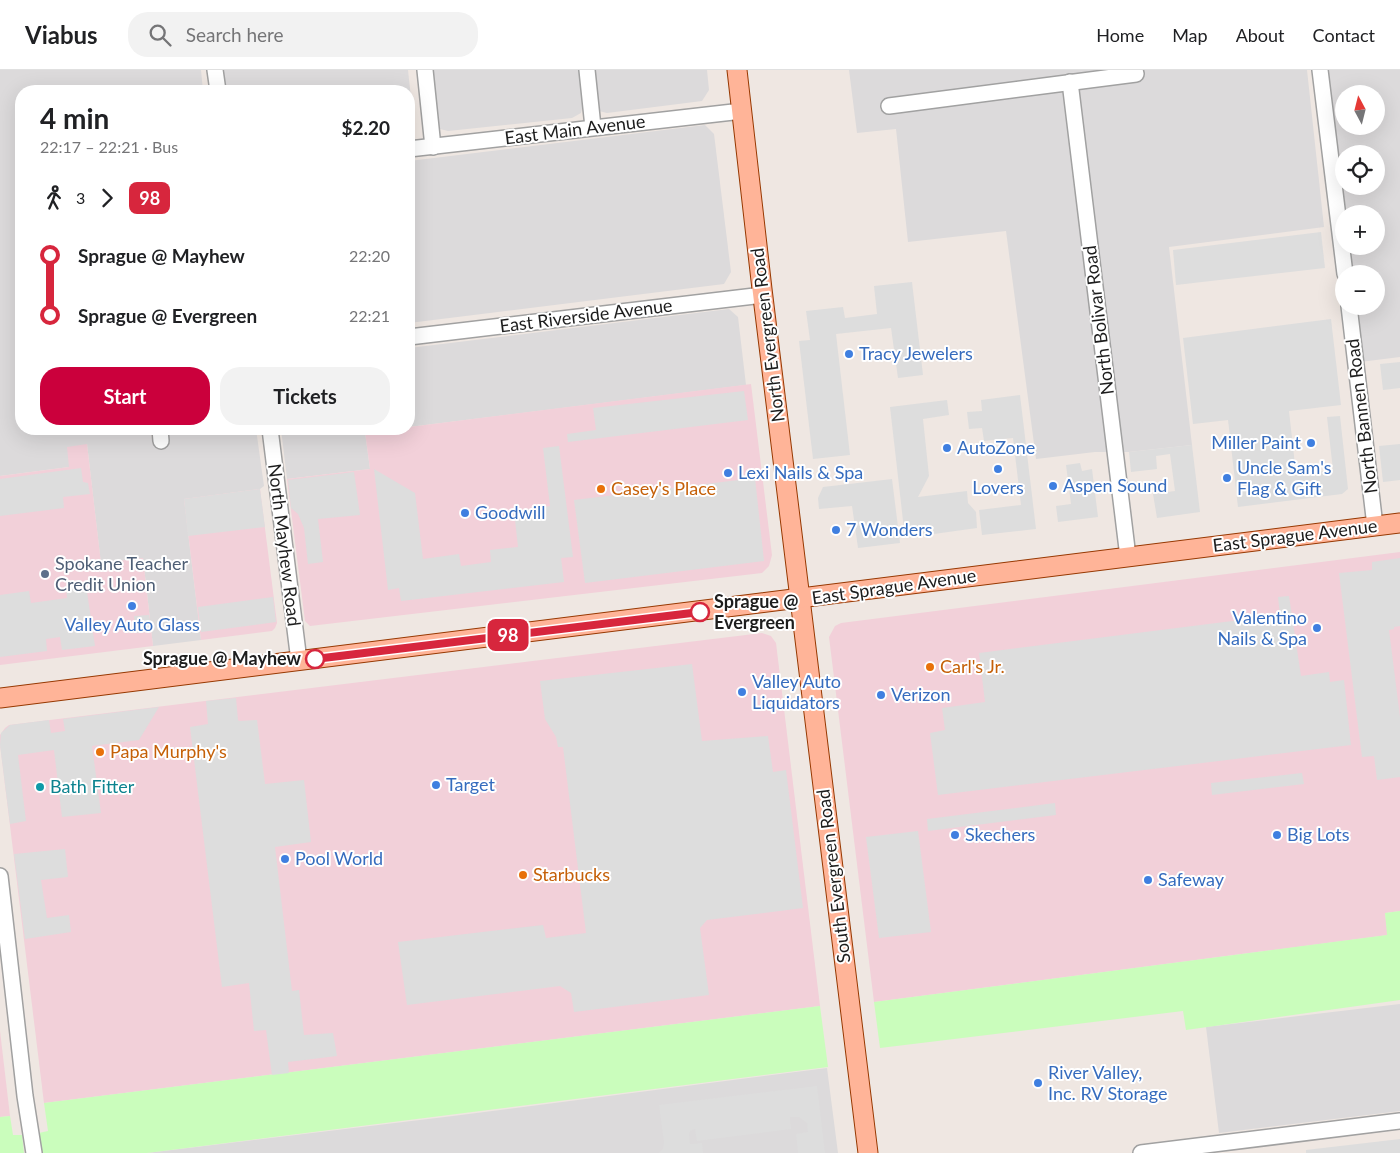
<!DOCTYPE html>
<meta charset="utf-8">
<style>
:root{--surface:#fff;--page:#f2f2f2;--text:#202124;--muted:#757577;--line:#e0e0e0;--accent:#cb003c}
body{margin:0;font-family:Lato,sans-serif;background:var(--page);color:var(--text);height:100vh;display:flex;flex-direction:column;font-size:19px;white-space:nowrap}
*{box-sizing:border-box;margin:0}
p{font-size:16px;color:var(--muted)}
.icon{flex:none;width:28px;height:28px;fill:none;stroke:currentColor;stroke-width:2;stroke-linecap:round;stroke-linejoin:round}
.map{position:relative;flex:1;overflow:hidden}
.drawer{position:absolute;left:15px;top:15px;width:400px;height:350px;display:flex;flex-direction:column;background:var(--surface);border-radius:20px;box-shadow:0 5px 20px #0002}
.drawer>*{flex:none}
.badge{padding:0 10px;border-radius:8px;font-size:18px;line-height:32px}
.needle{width:32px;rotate:353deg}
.buttons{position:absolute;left:1335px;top:15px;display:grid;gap:10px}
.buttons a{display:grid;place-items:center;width:50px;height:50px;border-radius:50%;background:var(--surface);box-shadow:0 5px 20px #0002;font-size:25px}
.map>.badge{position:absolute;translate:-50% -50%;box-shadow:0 0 0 2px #fff}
.legs{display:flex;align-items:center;gap:8px;height:55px;padding:0 25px;font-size:16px}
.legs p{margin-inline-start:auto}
.headline{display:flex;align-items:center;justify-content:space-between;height:85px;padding:0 25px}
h1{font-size:28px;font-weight:700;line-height:38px}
.button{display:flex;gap:10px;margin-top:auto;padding:10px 25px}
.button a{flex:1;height:58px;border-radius:20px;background:var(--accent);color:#fff;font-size:20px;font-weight:700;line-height:58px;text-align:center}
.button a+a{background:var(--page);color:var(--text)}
ul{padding:0 25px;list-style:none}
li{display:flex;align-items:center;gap:18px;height:60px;font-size:19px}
li i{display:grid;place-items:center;width:8px;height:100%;margin:0 6px;background:currentColor}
li i::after{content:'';width:12px;height:12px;margin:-6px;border:4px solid;border-radius:50%;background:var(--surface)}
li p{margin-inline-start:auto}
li:first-child i{background:linear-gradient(#0000 50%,currentColor 0)}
li:last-child i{background:linear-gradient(currentColor 50%,#0000 0)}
header{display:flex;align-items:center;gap:30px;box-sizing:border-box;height:70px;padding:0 25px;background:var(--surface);border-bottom:1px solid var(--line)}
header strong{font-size:24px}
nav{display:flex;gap:28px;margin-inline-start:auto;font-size:18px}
.search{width:350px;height:45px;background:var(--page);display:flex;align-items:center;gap:12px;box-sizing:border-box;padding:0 18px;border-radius:20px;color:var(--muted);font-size:19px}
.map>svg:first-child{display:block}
.residential{fill:#dcdadb;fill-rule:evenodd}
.commercial{fill:#f2d0d9}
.park{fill:#cafdbc}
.parking{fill:#ddd}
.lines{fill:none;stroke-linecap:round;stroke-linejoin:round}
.minor-casing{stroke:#a1a1a1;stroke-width:18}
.major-casing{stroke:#973800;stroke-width:21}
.minor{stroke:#fff;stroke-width:15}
.major{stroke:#ffb498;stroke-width:19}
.line-1-casing{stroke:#fff;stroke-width:11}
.line-1{stroke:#d7263d;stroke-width:8}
.shop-dot{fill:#3f7fe0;stroke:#fff;stroke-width:2}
.food-dot{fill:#e8710a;stroke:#fff;stroke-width:2}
.service-dot{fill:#5c6f8a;stroke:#fff;stroke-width:2}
.stop-1-dot{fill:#fff;stroke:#d7263d;stroke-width:2.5}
.culture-dot{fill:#0f9aa8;stroke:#fff;stroke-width:2}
.labels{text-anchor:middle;stroke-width:4;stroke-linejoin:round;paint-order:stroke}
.street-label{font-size:18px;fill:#1d1d1d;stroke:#fff}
.shop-label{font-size:18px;fill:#366cbe;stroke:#fff;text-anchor:start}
.food-label{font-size:18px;fill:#c56008;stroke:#fff;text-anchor:start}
.service-label{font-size:18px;fill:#4e5e75;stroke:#fff;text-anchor:start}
.stop-label{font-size:18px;font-weight:bold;fill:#1d1d1d;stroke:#fff;text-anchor:start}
.culture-label{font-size:18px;fill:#0d838f;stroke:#fff;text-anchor:start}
</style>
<header>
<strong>Viabus</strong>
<div class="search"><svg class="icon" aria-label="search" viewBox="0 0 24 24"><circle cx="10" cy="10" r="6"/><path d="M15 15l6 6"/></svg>Search here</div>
<nav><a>Home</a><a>Map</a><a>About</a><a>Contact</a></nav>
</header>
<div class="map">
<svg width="1400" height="1083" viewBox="0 0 1400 1083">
<rect width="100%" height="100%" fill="#efe7e2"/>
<!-- residential -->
<g class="residential">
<polygon points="0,0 201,0 203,21 21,21 21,359 150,359 153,375 167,372 166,359 256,359 264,416 260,419 184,429 201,570 153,576 143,488 101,494 87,374 69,397 0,406"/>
<polygon points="223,0 408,0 414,56 412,63 409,65 409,21 226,21"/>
<polygon points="432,0 579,0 583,35 581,43 572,48 448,61 440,59 438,51"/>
<polygon points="590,0 707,0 709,20 702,31 607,43 599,41 594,33"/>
<polygon points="849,0 1307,0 1324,157 1169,177 1192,375 1129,382 1095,382 1036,389 1006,161 908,172 896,59 857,63"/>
<path d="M1325,0H1400V287L1360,292L1353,236H1376V204H1349L1346,176H1376V144H1344ZM1344,24H1376V56H1344ZM1344,84H1376V116H1344Z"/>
<polygon points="705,55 714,64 731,202 724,214 409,253 409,91"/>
<polygon points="729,239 738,247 746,315 409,357 409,278"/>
<polygon points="281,359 394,359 365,362 370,399 287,409"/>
<polygon points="1400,934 1400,1041 1219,1063 1206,957"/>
<polygon points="827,998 838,1083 147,1083 453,1046"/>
</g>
<!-- commercial -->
<g class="commercial">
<polygon points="751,314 772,485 769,496 762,503 310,556 305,551 287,409 370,399 365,362 409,359 409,357"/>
<polygon points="87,374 101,493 143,488 153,576 0,595 0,406 69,397 67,377"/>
<polygon points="260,419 277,553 275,558 272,561 201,570 184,429"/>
<polygon points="1400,482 1400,841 1385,843 1388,865 874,932 829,567 835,556 841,553"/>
<polygon points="762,563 771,566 776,573 820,936 44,1033 0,674 0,665 5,658 9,655"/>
<polygon points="0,961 10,1046 0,1047"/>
</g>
<!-- park -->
<g class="park">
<polygon points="1400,841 1400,930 1186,960 1183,941 880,978 874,932 1387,865 1385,843"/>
<polygon points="820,936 828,997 147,1083 41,1083 39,1063 48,1061 44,1033"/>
<polygon points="10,1046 13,1065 22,1065 24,1083 0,1083 0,1047"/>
</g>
<!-- parking -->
<g class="parking">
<polygon points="1321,162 1325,198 1176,215 1173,180"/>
<polygon points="912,212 923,305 898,308 891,258 836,264 850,385 813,389 799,271 810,270 806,241 843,237 845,248 877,244 874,216"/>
<polygon points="1331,249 1341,335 1289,341 1296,404 1333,400 1327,347 1340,346 1348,419 1342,424 1238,437 1228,350 1193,354 1183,268"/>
<polygon points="1400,292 1400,318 1383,320 1380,294"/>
<polygon points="744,321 748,350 568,372 567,364 596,360 593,338"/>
<polygon points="1020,325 1036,459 982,465 979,440 1021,435 1013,368 984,371 982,358 969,359 967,342 982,341 981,330"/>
<polygon points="947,330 949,345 923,349 929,406 918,427 967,421 968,433 976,442 977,458 905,468 890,337"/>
<polygon points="1400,374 1400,410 1383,412 1379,376"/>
<polygon points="1192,375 1200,442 1157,448 1153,424 1175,421 1170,384 1156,386 1157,399 1131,402 1129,382"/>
<polygon points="559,376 573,487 561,488 564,512 401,531 399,518 388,520 374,399 415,423 423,489 459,484 461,496 491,492 490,480 518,477 514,441 550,436 543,378"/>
<polygon points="1080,393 1082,401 1092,399 1098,447 1058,452 1056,436 1071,434 1066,395"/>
<polygon points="81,398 83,412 88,413 90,424 63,427 64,438 0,446 0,409"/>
<polygon points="354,402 360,445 318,449 323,492 308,494 304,458 298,444 291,438 288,410"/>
<polygon points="755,408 764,491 585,513 574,430"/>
<polygon points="892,409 900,473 858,478 852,436 819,439 818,428 823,417"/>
<polygon points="260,419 265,457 188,466 184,429"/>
<polygon points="1400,488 1400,556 1394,557 1394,559 1389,560 1400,647 1400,707 1377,710 1374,686 1362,687 1339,503 1372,500 1372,492"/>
<polygon points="86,515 95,576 62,580 60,567 46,569 47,581 0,587 0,525 29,521 31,533 67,528 66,517"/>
<polygon points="1289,526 1301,606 1329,602 1330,612 1344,610 1351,675 938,725 930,663 945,660 942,638 985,632 979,583 1280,545 1278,527"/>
<polygon points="273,527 276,552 201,562 198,537"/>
<polygon points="149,545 152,561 136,563 134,546"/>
<polygon points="692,594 702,671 768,666 773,702 786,700 803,838 707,850 700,858 709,925 574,942 571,923 560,916 407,935 398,872 543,855 546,868 586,863 563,677 558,677 556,667 545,649 540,611"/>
<polygon points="236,628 238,650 239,651 257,650 265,714 304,710 311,772 275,777 292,921 299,920 304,965 333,963 337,986 288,992 289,1003 272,1005 266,960 254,961 249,913 222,917 190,657 208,654 206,631"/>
<polygon points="159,637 139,670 92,676 101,743 62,747 54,680 18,685 26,751 10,754 0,675 1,663 10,655 49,650 51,663 65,661 63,649"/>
<polygon points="1302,703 1304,714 1212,725 1211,713"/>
<polygon points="1055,733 1056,745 928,761 927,749"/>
<polygon points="918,761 931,862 879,868 866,767"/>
<polygon points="65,779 68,807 41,810 47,848 69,845 71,862 25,869 14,784"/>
<polygon points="817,1016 825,1083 798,1083 796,1064 808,1062 807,1053 799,1047 790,1047 791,1059 697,1071 695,1059 694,1059 690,1061 689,1065 690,1074 702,1073 703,1083 659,1083 663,1079 664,1072 659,1035"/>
<polygon points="1400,1069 1400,1083 1306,1083 1306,1080"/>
</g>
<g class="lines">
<!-- minor casing -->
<g class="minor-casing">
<g id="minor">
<polyline points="215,0 218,21"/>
<polyline points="425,0 433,77"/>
<polyline points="587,0 593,57"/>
<polyline points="1320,0 1345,204"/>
<polyline points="1070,12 1128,487"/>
<polyline points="889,36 1136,4 1135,0"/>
<polyline points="409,79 742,41"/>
<polyline points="1349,236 1375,456"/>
<polyline points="409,267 763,225"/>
<polyline points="160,359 161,371"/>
<polyline points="270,359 299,591"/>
<polyline points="0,806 25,1026 34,1083"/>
<polyline points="1141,1083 1400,1051"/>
</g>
</g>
<!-- major casing -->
<g class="major-casing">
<g id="major">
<polyline points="737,0 762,219 868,1083"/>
<path d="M0,628C467,570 934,513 1400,453"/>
</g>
</g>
<!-- minor -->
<use href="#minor" class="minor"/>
<!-- major -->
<use href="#major" class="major"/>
</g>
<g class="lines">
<!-- line-1 casing -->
<g class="line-1-casing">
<polyline id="line-1" points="315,589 700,542"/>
</g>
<!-- line-1 -->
<use href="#line-1" class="line-1"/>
</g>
<!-- markers -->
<g class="shop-dot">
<circle cx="849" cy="284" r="5"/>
<circle cx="1311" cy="373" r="5"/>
<circle cx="947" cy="378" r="5"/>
<circle cx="998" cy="399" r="5"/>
<circle cx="728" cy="403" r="5"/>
<circle cx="1227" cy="408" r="5"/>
<circle cx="1053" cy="416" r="5"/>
<circle cx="465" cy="443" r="5"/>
<circle cx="836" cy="460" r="5"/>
<circle cx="132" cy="536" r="5"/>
<circle cx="1317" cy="558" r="5"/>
<circle cx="742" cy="622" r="5"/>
<circle cx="881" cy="625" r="5"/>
<circle cx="436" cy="715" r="5"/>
<circle cx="955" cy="765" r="5"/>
<circle cx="1277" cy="765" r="5"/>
<circle cx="285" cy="789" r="5"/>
<circle cx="1148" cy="810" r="5"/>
<circle cx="1038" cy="1013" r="5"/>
</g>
<g class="food-dot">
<circle cx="601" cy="419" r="5"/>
<circle cx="930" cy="597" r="5"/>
<circle cx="100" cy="682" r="5"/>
<circle cx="523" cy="805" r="5"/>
</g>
<circle class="service-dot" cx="45" cy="504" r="5"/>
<g class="stop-1-dot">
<circle cx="700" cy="542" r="9"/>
<circle cx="315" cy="589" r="9"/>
</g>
<circle class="culture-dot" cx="40" cy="717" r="5"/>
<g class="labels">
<!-- street labels -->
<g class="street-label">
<text transform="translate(575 60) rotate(-7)" y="6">East Main Avenue</text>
<text transform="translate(586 246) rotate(-7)" y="6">East Riverside Avenue</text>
<text transform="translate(1099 250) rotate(-97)" y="6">North Bolivar Road</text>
<text transform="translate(768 265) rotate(-97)" y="6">North Evergreen Road</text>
<text transform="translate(1362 346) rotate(-97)" y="6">North Bannen Road</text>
<text transform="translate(1295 466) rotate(-7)" y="6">East Sprague Avenue</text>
<text transform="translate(284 475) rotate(83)" y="6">North Mayhew Road</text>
<text transform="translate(894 517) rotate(-8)" y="6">East Sprague Avenue</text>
<text transform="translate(834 806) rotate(-97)" y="6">South Evergreen Road</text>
</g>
<!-- shop labels -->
<g class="shop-label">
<text x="859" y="290">Tracy Jewelers</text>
<text x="1301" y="379" text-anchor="end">Miller Paint</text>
<text x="957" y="384">AutoZone</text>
<text x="1237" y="404">Uncle Sam's<tspan x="1237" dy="21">Flag &amp; Gift</tspan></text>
<text x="738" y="409">Lexi Nails &amp; Spa</text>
<text x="1063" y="422">Aspen Sound</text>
<text x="998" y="424" text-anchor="middle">Lovers</text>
<text x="475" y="449">Goodwill</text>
<text x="846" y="466">7 Wonders</text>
<text x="1307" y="554" text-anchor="end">Valentino<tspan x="1307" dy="21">Nails &amp; Spa</tspan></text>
<text x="132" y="561" text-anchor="middle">Valley Auto Glass</text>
<text x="752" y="618">Valley Auto<tspan x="752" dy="21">Liquidators</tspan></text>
<text x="891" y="631">Verizon</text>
<text x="446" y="721">Target</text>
<text x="965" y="771">Skechers</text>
<text x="1287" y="771">Big Lots</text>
<text x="295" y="795">Pool World</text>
<text x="1158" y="816">Safeway</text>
<text x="1048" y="1009">River Valley,<tspan x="1048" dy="21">Inc. RV Storage</tspan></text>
</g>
<!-- food labels -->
<g class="food-label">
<text x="611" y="425">Casey's Place</text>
<text x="940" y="603">Carl's Jr.</text>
<text x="110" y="688">Papa Murphy's</text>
<text x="533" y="811">Starbucks</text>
</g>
<!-- service labels -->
<g class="service-label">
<text x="55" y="500">Spokane Teacher<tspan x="55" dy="21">Credit Union</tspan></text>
</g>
<!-- stop labels -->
<g class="stop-label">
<text x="714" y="538">Sprague @<tspan x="714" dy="21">Evergreen</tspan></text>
<text x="301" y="595" text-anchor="end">Sprague @ Mayhew</text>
</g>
<!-- culture labels -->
<g class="culture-label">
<text x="50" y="723">Bath Fitter</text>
</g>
</g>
</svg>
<div class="buttons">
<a><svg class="needle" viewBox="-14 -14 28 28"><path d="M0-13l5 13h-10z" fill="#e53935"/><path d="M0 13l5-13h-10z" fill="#757577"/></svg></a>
<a><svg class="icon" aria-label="locate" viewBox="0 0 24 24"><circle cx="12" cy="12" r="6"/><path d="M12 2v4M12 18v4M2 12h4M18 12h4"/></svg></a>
<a>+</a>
<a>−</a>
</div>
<b class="badge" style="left:508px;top:565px;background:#d7263d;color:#fff">98</b>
<section class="drawer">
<div class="headline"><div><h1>4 min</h1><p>22:17 – 22:21 · Bus</p></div><b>$2.20</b></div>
<div class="legs"><svg class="icon" aria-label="walk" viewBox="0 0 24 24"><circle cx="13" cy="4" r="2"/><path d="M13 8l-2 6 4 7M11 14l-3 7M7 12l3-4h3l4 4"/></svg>3<svg class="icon" aria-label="forward" viewBox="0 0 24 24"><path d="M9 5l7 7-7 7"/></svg><b class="badge" style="background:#d7263d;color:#fff">98</b></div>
<ul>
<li><i style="color:#d7263d"></i><b>Sprague @ Mayhew</b><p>22:20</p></li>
<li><i style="color:#d7263d"></i><b>Sprague @ Evergreen</b><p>22:21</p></li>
</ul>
<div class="button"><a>Start</a><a>Tickets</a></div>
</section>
</div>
